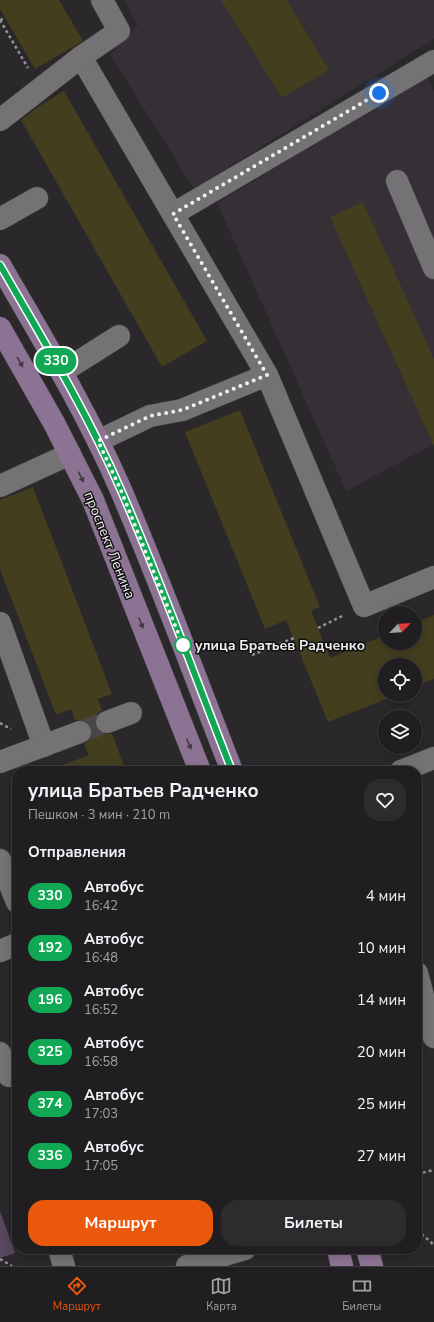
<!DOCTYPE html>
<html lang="ru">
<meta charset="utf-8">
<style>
:root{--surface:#201e20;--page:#2d2b2d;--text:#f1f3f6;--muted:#a2a2a5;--line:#3d3c3e;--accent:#ea580c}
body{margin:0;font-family:"Nunito Sans",sans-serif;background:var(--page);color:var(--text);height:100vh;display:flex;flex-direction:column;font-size:15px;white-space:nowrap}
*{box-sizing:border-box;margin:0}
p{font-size:13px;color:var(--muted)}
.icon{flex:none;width:22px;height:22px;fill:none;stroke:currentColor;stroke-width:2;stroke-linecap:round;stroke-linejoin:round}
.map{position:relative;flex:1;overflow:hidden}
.side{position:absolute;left:12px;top:766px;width:410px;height:488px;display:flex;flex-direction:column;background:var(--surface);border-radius:16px;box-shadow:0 2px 10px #0003,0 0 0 1px var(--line)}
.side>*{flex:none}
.badge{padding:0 8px;border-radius:13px;font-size:14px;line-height:26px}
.needle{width:26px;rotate:65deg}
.buttons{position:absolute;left:378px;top:606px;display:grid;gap:8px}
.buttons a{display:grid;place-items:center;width:44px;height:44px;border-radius:50%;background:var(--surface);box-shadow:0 2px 10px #0003,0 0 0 1px var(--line);font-size:20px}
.you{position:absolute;width:20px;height:20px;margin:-10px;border:3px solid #fff;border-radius:50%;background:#1a73e8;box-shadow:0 0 0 6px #1a73e833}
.map>.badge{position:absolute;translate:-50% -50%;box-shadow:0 0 0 2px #fff}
h2{padding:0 16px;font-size:15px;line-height:36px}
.round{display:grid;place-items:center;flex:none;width:42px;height:42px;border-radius:16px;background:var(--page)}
.head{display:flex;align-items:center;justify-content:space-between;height:68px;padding:0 16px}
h1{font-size:19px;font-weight:700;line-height:30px}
.primary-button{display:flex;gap:8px;margin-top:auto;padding:8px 16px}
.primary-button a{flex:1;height:46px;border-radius:16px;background:var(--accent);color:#fff;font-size:16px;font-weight:700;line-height:46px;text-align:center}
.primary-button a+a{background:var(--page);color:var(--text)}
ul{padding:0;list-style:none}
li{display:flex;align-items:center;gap:12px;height:52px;padding:0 16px}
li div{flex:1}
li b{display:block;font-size:15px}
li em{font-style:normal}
li .badge{min-width:44px;font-weight:700;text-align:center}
.tab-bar{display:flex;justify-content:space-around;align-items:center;height:56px;border-top:1px solid var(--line);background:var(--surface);font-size:11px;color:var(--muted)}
.tab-bar a{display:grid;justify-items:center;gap:2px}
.tab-bar .on{color:var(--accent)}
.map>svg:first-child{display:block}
.built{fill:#352f36}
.green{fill:#58465c}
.building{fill:#433e1e}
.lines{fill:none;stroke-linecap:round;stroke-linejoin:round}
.minor-tunnel{stroke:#484648;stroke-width:22;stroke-dasharray:22 11;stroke-linecap:butt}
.minor-casing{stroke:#484748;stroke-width:23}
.major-casing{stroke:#484748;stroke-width:23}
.path{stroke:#959395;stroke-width:2.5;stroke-dasharray:3 3;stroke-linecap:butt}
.minor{stroke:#747275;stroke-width:22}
.major{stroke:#8d7393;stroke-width:22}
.oneway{fill:#433846}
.line-casing{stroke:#fff;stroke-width:9}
.line{stroke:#10a855;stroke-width:6}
.walk{stroke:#f1f0f1;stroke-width:4;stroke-dasharray:0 7.2}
.stop-dot{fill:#fff;stroke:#10a855;stroke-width:2}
.labels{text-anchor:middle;stroke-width:3;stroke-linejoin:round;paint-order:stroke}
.street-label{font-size:14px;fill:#f1f0f1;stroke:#121112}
.stop-label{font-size:14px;font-weight:bold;fill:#f1f0f1;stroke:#121112;text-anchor:start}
</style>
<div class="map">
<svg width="434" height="1266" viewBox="0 0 434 1266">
<rect width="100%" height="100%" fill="#2a282a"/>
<!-- built -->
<g class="built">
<polygon points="124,0 434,0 434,39 194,189 110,54 138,25"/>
<polygon points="427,76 434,92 434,444 346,491 217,203"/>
</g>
<!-- green -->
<polygon class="green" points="0,1211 15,1253 0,1258"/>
<!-- building -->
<g class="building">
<polygon points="0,0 59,0 83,41 35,69 0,9"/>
<polygon points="221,0 287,0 329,70 282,98"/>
<polygon points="64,91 207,341 162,367 21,120 38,107"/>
<polygon points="363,202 434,359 434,446 330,217"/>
<polygon points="240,410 320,607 311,611 330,658 385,635 385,643 415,643 415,623 434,615 434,679 415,687 415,665 385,665 385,695 396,695 328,722 286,620 265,629 185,432"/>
<polygon points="33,487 112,694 98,699 102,710 97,714 95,720 95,726 99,732 105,734 112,734 126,771 52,771 52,769 89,755 84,744 90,740 92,734 92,728 88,723 82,720 75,720 71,709 56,715 0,569 0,500"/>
</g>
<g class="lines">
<!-- minor-tunnel -->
<polyline class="minor-tunnel" points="80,732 107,722"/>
<!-- minor casing -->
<g class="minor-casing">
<g id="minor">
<polyline points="81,57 267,375 364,606 434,577"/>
<polyline points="0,120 81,57 119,31 102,0"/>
<polyline points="397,181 434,268"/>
<polyline points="173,214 434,61"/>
<polyline points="0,219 37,198"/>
<polyline points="62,372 119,336"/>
<polyline points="98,441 150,416 182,410 267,375"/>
<polyline points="0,486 70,454"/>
<polyline points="0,623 44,746"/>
<polyline points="107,722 131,713"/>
<polyline points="0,762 80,732"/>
<polyline points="401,771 434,758"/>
<polyline points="0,860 17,902"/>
<polyline points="0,951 17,944"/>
<polyline points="417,973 434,1037"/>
<polyline points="0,1053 9,1076"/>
<polyline points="59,1249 64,1266"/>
<polyline points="187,1266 245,1249"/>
</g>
</g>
<!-- major casing -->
<g class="major-casing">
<g id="major">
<path d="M0,265C42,338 86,410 120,488C160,581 195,677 232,771"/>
<polyline points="0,328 54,423 93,500 200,771"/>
<polyline points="338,1249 342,1266"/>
<polyline points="367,1249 372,1266"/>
</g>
</g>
<!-- path -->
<g class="path">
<polyline points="0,20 28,68"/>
<polyline points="0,20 5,18"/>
<polyline points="318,628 342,616"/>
<polyline points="252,655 294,638"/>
<polyline points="0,723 11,729"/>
<polyline points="417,1174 434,1170"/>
<polyline points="417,1230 434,1245"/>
<polyline points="0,1259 12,1266"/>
</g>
<!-- minor -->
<use href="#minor" class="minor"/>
<!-- major -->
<use href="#major" class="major"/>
</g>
<!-- one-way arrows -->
<defs><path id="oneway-solid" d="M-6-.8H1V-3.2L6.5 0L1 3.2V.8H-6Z"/></defs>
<g class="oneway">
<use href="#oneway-solid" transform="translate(20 362) rotate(60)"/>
<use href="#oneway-solid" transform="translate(81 477) rotate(64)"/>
<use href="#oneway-solid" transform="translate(141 623) rotate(68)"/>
<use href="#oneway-solid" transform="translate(189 744) rotate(68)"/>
</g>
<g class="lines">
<!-- line casing -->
<g class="line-casing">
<path id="line" d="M0,265C42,338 86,410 120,488C161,581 195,677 232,771"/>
</g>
<!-- line -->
<use href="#line" class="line"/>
<!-- walk -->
<polyline class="walk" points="183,645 120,488 98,441 150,416 182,410 267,375 173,214 379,93"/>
</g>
<!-- markers -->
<circle class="stop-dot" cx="183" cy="645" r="8"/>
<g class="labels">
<!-- street labels -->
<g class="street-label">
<text transform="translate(110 545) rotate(68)" y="5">проспект Ленина</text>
</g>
<!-- stop labels -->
<g class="stop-label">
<text x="195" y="650">улица Братьев Радченко</text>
</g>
</g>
</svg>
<div class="buttons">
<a><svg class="needle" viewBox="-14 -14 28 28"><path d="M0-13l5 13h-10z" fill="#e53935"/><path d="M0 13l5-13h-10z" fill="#a2a2a5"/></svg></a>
<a><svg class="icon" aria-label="locate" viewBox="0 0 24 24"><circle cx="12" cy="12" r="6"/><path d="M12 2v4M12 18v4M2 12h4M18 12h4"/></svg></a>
<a><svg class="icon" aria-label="layers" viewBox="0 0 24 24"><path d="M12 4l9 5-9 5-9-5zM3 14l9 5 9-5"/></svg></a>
</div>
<div class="you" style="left:379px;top:93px"></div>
<b class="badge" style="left:56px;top:361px;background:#10a855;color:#fff">330</b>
<section class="side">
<div class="head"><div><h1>улица Братьев Радченко</h1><p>Пешком · 3 мин · 210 m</p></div><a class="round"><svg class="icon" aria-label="heart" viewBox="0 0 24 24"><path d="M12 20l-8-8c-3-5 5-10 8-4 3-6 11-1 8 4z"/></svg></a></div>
<h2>Отправления</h2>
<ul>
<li><span class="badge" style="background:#10a855;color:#fff">330</span><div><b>Автобус</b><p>16:42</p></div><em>4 мин</em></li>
<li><span class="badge" style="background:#10a855;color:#fff">192</span><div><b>Автобус</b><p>16:48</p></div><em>10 мин</em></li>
<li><span class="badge" style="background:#10a855;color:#fff">196</span><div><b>Автобус</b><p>16:52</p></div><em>14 мин</em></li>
<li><span class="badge" style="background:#10a855;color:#fff">325</span><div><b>Автобус</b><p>16:58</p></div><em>20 мин</em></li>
<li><span class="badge" style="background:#10a855;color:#fff">374</span><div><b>Автобус</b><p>17:03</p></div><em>25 мин</em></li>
<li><span class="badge" style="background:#10a855;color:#fff">336</span><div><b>Автобус</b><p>17:05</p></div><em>27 мин</em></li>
</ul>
<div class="primary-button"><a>Маршрут</a><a>Билеты</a></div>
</section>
</div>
<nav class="tab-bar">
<a class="on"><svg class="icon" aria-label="directions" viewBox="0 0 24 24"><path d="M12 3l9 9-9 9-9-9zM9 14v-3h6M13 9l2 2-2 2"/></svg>Маршрут</a>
<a><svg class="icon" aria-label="map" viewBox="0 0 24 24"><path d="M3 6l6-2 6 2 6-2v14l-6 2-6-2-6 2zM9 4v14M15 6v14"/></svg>Карта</a>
<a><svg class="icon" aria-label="tickets" viewBox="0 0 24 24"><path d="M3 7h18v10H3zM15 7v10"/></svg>Билеты</a>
</nav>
